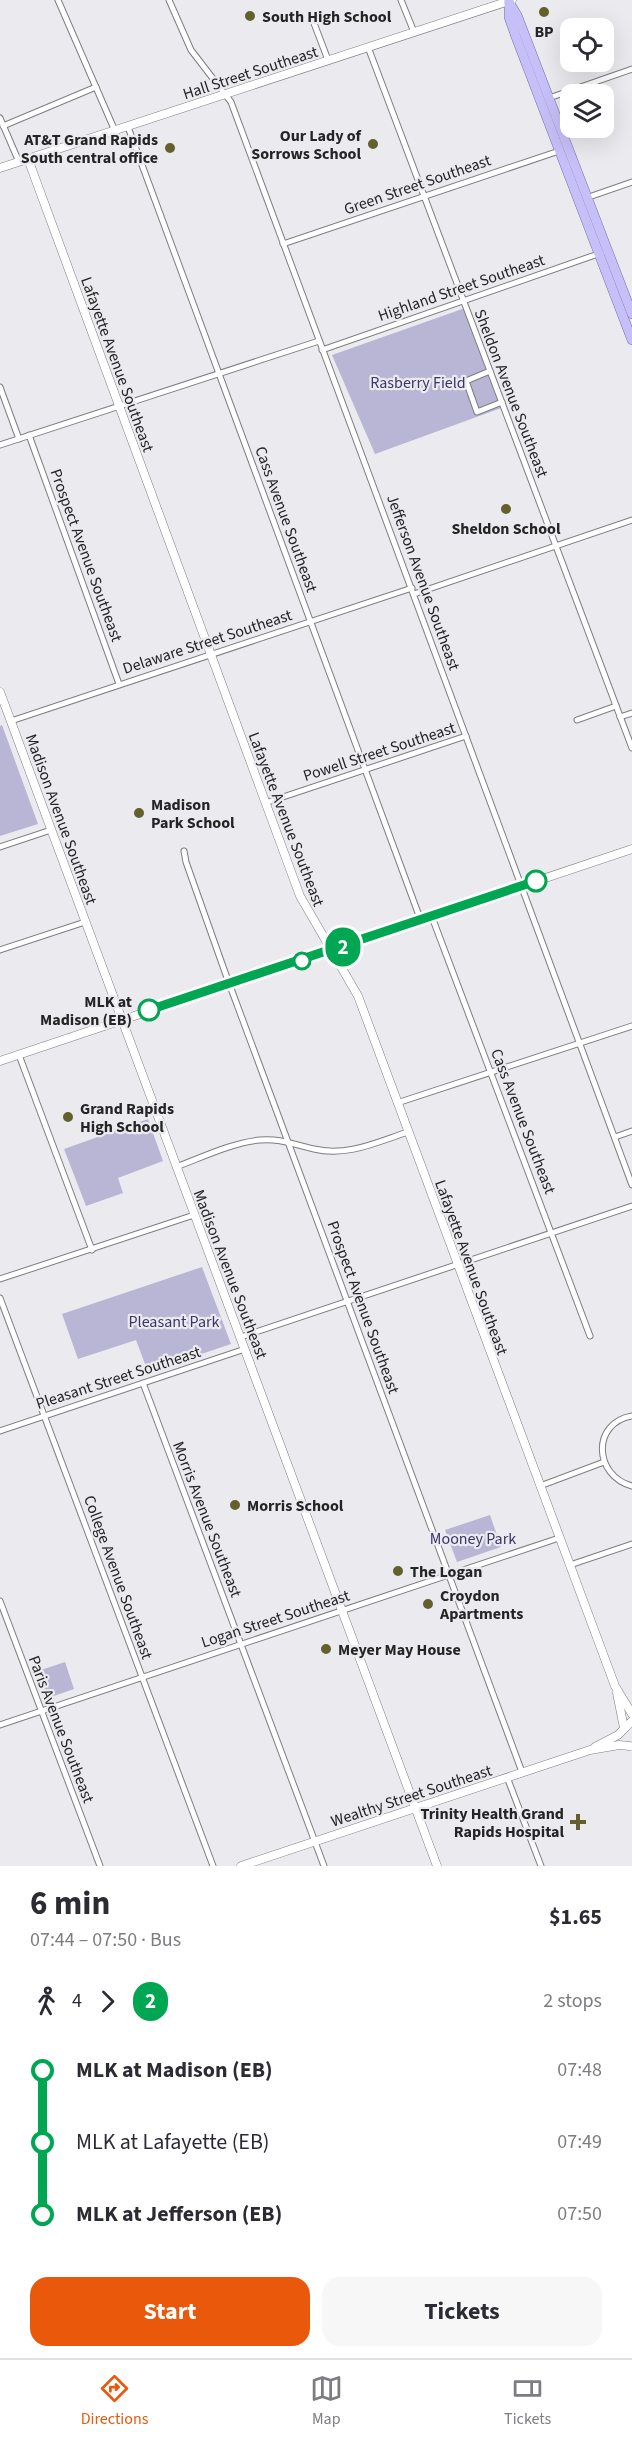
<!DOCTYPE html>
<meta charset="utf-8">
<style>
:root{--surface:#fff;--page:#f7f7f7;--text:#2b2b33;--muted:#7c7c81;--line:#e1e1e2;--accent:#ea580c}
body{margin:0;font-family:"Source Sans 3",sans-serif;background:var(--page);color:var(--text);height:100vh;display:flex;flex-direction:column;font-size:22px;white-space:nowrap}
*{box-sizing:border-box;margin:0}
p{font-size:20px;color:var(--muted)}
.icon{flex:none;width:33px;height:33px;fill:none;stroke:currentColor;stroke-width:2;stroke-linecap:round;stroke-linejoin:round}
.map{position:relative;height:1866px;overflow:hidden}
.drawer{display:flex;flex-direction:column;background:var(--surface);flex:1}
.drawer>*{flex:none}
.badge{padding:0 12px;border-radius:20px;font-size:21px;line-height:39px}
.fabs{position:absolute;left:560px;top:18px;display:grid;gap:12px}
.fabs a{display:grid;place-items:center;width:54px;height:54px;border-radius:12px;background:var(--surface);box-shadow:0 6px 24px #0002;font-size:30px}
.map>.badge{position:absolute;translate:-50% -50%;box-shadow:0 0 0 3px #fff}
.legs{display:flex;align-items:center;gap:9px;height:66px;padding:0 30px;font-size:20px}
.legs p{margin-inline-start:auto}
.summary{display:flex;align-items:center;justify-content:space-between;height:102px;padding:0 30px}
h1{font-size:33px;font-weight:700;line-height:45px}
.primary-button{display:flex;gap:12px;margin-top:auto;padding:12px 30px}
.primary-button a{flex:1;height:69px;border-radius:18px;background:var(--accent);color:#fff;font-size:24px;font-weight:700;line-height:69px;text-align:center}
.primary-button a+a{background:var(--page);color:var(--text)}
ul{padding:0 30px;list-style:none}
li{display:flex;align-items:center;gap:21px;height:72px;font-size:22px}
li i{display:grid;place-items:center;width:9px;height:100%;margin:0 8px;background:currentColor}
li i::after{content:'';width:15px;height:15px;margin:-8px;border:4px solid;border-radius:50%;background:var(--surface)}
li p{margin-inline-start:auto}
li:first-child i{background:linear-gradient(#0000 50%,currentColor 0)}
li:last-child i{background:linear-gradient(currentColor 50%,#0000 0)}
.menu{display:flex;justify-content:space-around;align-items:center;height:84px;border-top:2px solid var(--line);background:var(--surface);font-size:16px;color:var(--muted)}
.menu a{display:grid;justify-items:center;gap:3px}
.menu .on{color:var(--accent)}
.map>svg:first-child{display:block}
.green{fill:#b8b6d4}
.lines{fill:none;stroke-linecap:round;stroke-linejoin:round}
.street-casing{stroke:#7e7d81;stroke-width:7}
.secondary-casing{stroke:#7e7d81;stroke-width:9}
.primary-casing{stroke:#756eab;stroke-width:10}
.street{stroke:#fff;stroke-width:5}
.secondary{stroke:#fff;stroke-width:8}
.primary{stroke:#c7c0f8;stroke-width:9}
.line-1-casing{stroke:#fff;stroke-width:14}
.line-1{stroke:#00a651;stroke-width:9}
.poi-dot{fill:#62612e;stroke:#ebeaee;stroke-width:2}
.stop-1-dot{fill:#fff;stroke:#00a651;stroke-width:3}
.labels{text-anchor:middle;stroke-width:4.5;stroke-linejoin:round;paint-order:stroke}
.poi-label{font-size:16px;font-weight:bold;fill:#242425;stroke:#ebeaee;text-anchor:start}
.street-label{font-size:16px;fill:#242425;stroke:#ebeaee}
.park-label{font-size:16px;fill:#3b3468;stroke:#ebeaee}
.stop-label{font-size:16px;font-weight:bold;fill:#242425;stroke:#ebeaee;text-anchor:end}
</style>
<div class="map">
<svg width="632" height="1866" viewBox="0 0 632 1866">
<rect width="100%" height="100%" fill="#ebeaee"/>
<!-- green -->
<g class="green">
<polygon points="465,308 504,407 375,454 332,355"/>
<polygon points="2,725 38,824 0,836 0,726"/>
<polygon points="148,1119 163,1161 118,1178 123,1193 86,1206 64,1149"/>
<polygon points="202,1267 231,1344 148,1372 136,1340 78,1359 62,1314"/>
<polygon points="490,1515 501,1547 457,1562 445,1530"/>
<polygon points="65,1662 74,1689 48,1698 38,1671"/>
</g>
<g class="lines">
<!-- street casing -->
<g class="street-casing">
<g id="street">
<polyline points="58,0 115,131"/>
<polyline points="169,0 191,50 231,102 632,1185"/>
<polyline points="401,0 414,32"/>
<polyline points="312,18 328,60"/>
<polyline points="368,47 632,748"/>
<polyline points="549,98 632,69"/>
<polyline points="0,118 19,162"/>
<polyline points="3,126 96,87"/>
<polyline points="128,127 421,921"/>
<polyline points="586,198 632,182"/>
<polyline points="283,244 559,151"/>
<polyline points="322,350 601,253"/>
<polyline points="490,371 466,381 477,412 502,402"/>
<polyline points="0,387 19,439"/>
<polyline points="29,435 119,684"/>
<polyline points="0,445 319,341"/>
<polyline points="414,594 632,520"/>
<polyline points="620,717 632,713"/>
<polyline points="577,720 616,706"/>
<polyline points="11,721 412,588"/>
<polyline points="265,803 466,736"/>
<polyline points="0,847 51,830"/>
<polyline points="184,851 186,862 226,975 522,1772"/>
<polyline points="432,917 590,1336"/>
<polyline points="0,950 85,922"/>
<polyline points="19,1055 92,1250"/>
<polyline points="397,1103 632,1026"/>
<polyline points="615,1137 632,1131"/>
<path d="M176,1167C203,1157 231,1143 260,1140C280,1138 295,1145 314,1149C347,1157 377,1142 408,1132"/>
<polyline points="0,1279 194,1215"/>
<polyline points="0,1298 213,1866"/>
<polyline points="241,1337 632,1206"/>
<polyline points="143,1383 324,1866"/>
<path d="M632,1416C591,1423 594,1476 632,1486"/>
<polyline points="0,1431 245,1349"/>
<polyline points="540,1486 604,1462"/>
<polyline points="570,1565 632,1544"/>
<polyline points="0,1601 100,1866"/>
<polyline points="0,1725 559,1538"/>
<polyline points="507,1777 541,1866"/>
</g>
</g>
<!-- secondary casing -->
<g class="secondary-casing">
<g id="secondary">
<polyline points="28,159 300,896 358,996 615,1686 632,1714"/>
<polyline points="0,168 512,0"/>
<polyline points="0,692 437,1866"/>
<polyline points="0,1061 632,849"/>
<polyline points="617,1693 624,1728"/>
<polyline points="595,1747 618,1735 632,1721"/>
<polyline points="241,1866 590,1750 619,1745 630,1746"/>
</g>
</g>
<!-- primary casing -->
<g class="primary-casing">
<g id="primary">
<polyline points="509,1 509,17 516,37 632,340"/>
<polyline points="509,2 517,15 632,314"/>
</g>
</g>
<!-- street -->
<use href="#street" class="street"/>
<!-- secondary -->
<use href="#secondary" class="secondary"/>
<!-- primary -->
<use href="#primary" class="primary"/>
</g>
<g class="lines">
<!-- line-1 casing -->
<g class="line-1-casing">
<polyline id="line-1" points="149,1010 536,881"/>
</g>
<!-- line-1 -->
<use href="#line-1" class="line-1"/>
</g>
<!-- markers -->
<g class="poi-dot">
<circle cx="544" cy="12" r="6"/>
<circle cx="250" cy="16" r="6"/>
<circle cx="373" cy="144" r="6"/>
<circle cx="170" cy="148" r="6"/>
<circle cx="506" cy="509" r="6"/>
<circle cx="139" cy="813" r="6"/>
<circle cx="68" cy="1117" r="6"/>
<circle cx="235" cy="1505" r="6"/>
<circle cx="398" cy="1571" r="6"/>
<circle cx="428" cy="1604" r="6"/>
<circle cx="326" cy="1649" r="6"/>
<path d="M575 1813h6v6h6v6h-6v6h-6v-6h-6v-6h6z"/>
</g>
<g class="stop-1-dot">
<circle cx="536" cy="881" r="10"/>
<circle cx="302" cy="961" r="8"/>
<circle cx="149" cy="1010" r="10"/>
</g>
<g class="labels">
<!-- poi labels -->
<g class="poi-label">
<text x="262" y="22">South High School</text>
<text x="544" y="37" text-anchor="middle">BP</text>
<text x="361" y="141" text-anchor="end">Our Lady of<tspan x="361" dy="18">Sorrows School</tspan></text>
<text x="158" y="145" text-anchor="end">AT&amp;T Grand Rapids<tspan x="158" dy="18">South central office</tspan></text>
<text x="506" y="534" text-anchor="middle">Sheldon School</text>
<text x="151" y="810">Madison<tspan x="151" dy="18">Park School</tspan></text>
<text x="80" y="1114">Grand Rapids<tspan x="80" dy="18">High School</tspan></text>
<text x="247" y="1511">Morris School</text>
<text x="410" y="1577">The Logan</text>
<text x="440" y="1601">Croydon<tspan x="440" dy="18">Apartments</tspan></text>
<text x="338" y="1655">Meyer May House</text>
<text x="564" y="1819" text-anchor="end">Trinity Health Grand<tspan x="564" dy="18">Rapids Hospital</tspan></text>
</g>
<!-- street labels -->
<g class="street-label">
<text transform="translate(250 72) rotate(-18)" y="6">Hall Street Southeast</text>
<text transform="translate(417 184) rotate(-19)" y="6">Green Street Southeast</text>
<text transform="translate(461 287) rotate(-19)" y="6">Highland Street Southeast</text>
<text transform="translate(118 364) rotate(70)" y="6">Lafayette Avenue Southeast</text>
<text transform="translate(512 393) rotate(69)" y="6">Sheldon Avenue Southeast</text>
<text transform="translate(287 519) rotate(70)" y="6">Cass Avenue Southeast</text>
<text transform="translate(87 555) rotate(70)" y="6">Prospect Avenue Southeast</text>
<text transform="translate(424 582) rotate(70)" y="6">Jefferson Avenue Southeast</text>
<text transform="translate(207 641) rotate(-18)" y="6">Delaware Street Southeast</text>
<text transform="translate(379 751) rotate(-18)" y="6">Powell Street Southeast</text>
<text transform="translate(62 819) rotate(70)" y="6">Madison Avenue Southeast</text>
<text transform="translate(287 819) rotate(69)" y="6">Lafayette Avenue Southeast</text>
<text transform="translate(524 1121) rotate(69)" y="6">Cass Avenue Southeast</text>
<text transform="translate(472 1267) rotate(70)" y="6">Lafayette Avenue Southeast</text>
<text transform="translate(231 1274) rotate(69)" y="6">Madison Avenue Southeast</text>
<text transform="translate(364 1307) rotate(70)" y="6">Prospect Avenue Southeast</text>
<text transform="translate(118 1377) rotate(-18)" y="6">Pleasant Street Southeast</text>
<text transform="translate(208 1519) rotate(69)" y="6">Morris Avenue Southeast</text>
<text transform="translate(119 1577) rotate(70)" y="6">College Avenue Southeast</text>
<text transform="translate(275 1618) rotate(-18)" y="6">Logan Street Southeast</text>
<text transform="translate(62 1729) rotate(69)" y="6">Paris Avenue Southeast</text>
<text transform="translate(411 1795) rotate(-18)" y="6">Wealthy Street Southeast</text>
</g>
<!-- park labels -->
<g class="park-label">
<text x="418" y="388">Rasberry Field</text>
<text x="174" y="1327">Pleasant Park</text>
<text x="473" y="1544">Mooney Park</text>
</g>
<!-- stop labels -->
<g class="stop-label">
<text x="132" y="1007">MLK at<tspan x="132" dy="18">Madison (EB)</tspan></text>
</g>
</g>
</svg>
<div class="fabs">
<a><svg class="icon" aria-label="locate" viewBox="0 0 24 24"><circle cx="12" cy="12" r="6"/><path d="M12 2v4M12 18v4M2 12h4M18 12h4"/></svg></a>
<a><svg class="icon" aria-label="layers" viewBox="0 0 24 24"><path d="M12 4l9 5-9 5-9-5zM3 14l9 5 9-5"/></svg></a>
</div>
<b class="badge" style="left:343px;top:947px;background:#00a651;color:#fff">2</b>
</div>
<section class="drawer">
<div class="summary"><div><h1>6 min</h1><p>07:44 – 07:50 · Bus</p></div><b>$1.65</b></div>
<div class="legs"><svg class="icon" aria-label="walk" viewBox="0 0 24 24"><circle cx="13" cy="4" r="2"/><path d="M13 8l-2 6 4 7M11 14l-3 7M7 12l3-4h3l4 4"/></svg>4<svg class="icon" aria-label="forward" viewBox="0 0 24 24"><path d="M9 5l7 7-7 7"/></svg><b class="badge" style="background:#00a651;color:#fff">2</b><p>2 stops</p></div>
<ul>
<li><i style="color:#00a651"></i><b>MLK at Madison (EB)</b><p>07:48</p></li>
<li><i style="color:#00a651"></i><span>MLK at Lafayette (EB)</span><p>07:49</p></li>
<li><i style="color:#00a651"></i><b>MLK at Jefferson (EB)</b><p>07:50</p></li>
</ul>
<div class="primary-button"><a>Start</a><a>Tickets</a></div>
</section>
<nav class="menu">
<a class="on"><svg class="icon" aria-label="directions" viewBox="0 0 24 24"><path d="M12 3l9 9-9 9-9-9zM9 14v-3h6M13 9l2 2-2 2"/></svg>Directions</a>
<a><svg class="icon" aria-label="map" viewBox="0 0 24 24"><path d="M3 6l6-2 6 2 6-2v14l-6 2-6-2-6 2zM9 4v14M15 6v14"/></svg>Map</a>
<a><svg class="icon" aria-label="tickets" viewBox="0 0 24 24"><path d="M3 7h18v10H3zM15 7v10"/></svg>Tickets</a>
</nav>
